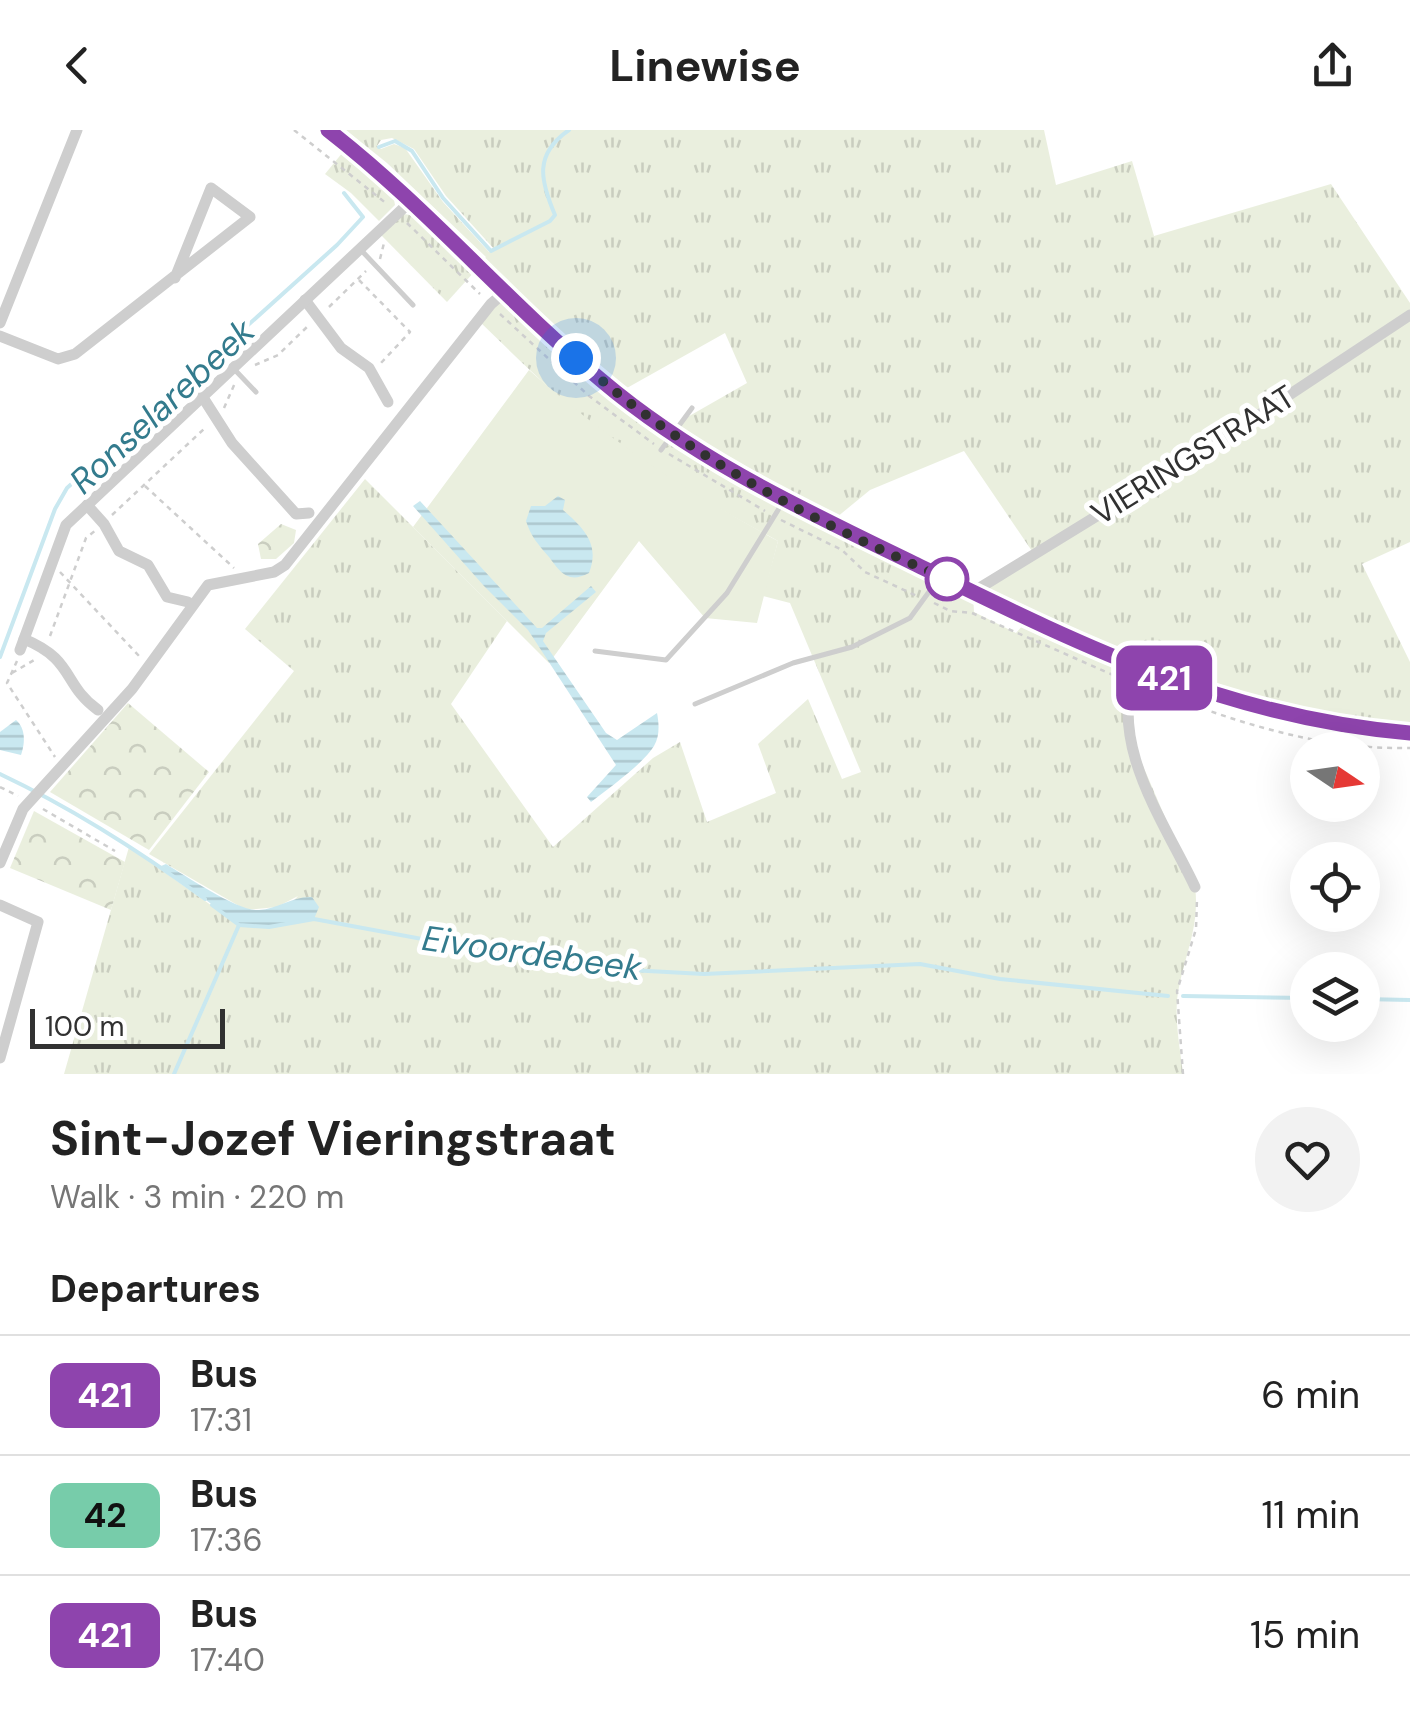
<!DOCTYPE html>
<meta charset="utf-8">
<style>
:root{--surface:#fff;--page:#f2f2f2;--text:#222;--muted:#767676;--line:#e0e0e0}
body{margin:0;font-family:"DM Sans",sans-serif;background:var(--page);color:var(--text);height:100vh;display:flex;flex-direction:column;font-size:38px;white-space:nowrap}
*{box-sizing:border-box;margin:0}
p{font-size:32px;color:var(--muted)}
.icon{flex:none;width:55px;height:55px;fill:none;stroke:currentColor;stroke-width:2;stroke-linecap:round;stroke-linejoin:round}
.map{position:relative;height:944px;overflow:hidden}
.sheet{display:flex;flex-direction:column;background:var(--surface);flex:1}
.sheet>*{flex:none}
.badge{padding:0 20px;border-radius:15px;font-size:35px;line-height:65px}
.needle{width:65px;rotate:103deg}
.controls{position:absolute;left:1290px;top:602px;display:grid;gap:20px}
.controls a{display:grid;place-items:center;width:90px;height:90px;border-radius:50%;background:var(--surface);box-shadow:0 10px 40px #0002;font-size:50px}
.scale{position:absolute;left:30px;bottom:25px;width:195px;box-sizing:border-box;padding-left:10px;border:5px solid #313131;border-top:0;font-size:28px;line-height:35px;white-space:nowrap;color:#313131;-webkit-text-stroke:8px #fff;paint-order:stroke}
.you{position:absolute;width:50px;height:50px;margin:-25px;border:8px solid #fff;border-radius:50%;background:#1a73e8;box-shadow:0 0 0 15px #1a73e833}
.map>.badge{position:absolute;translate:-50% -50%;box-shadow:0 0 0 5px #fff}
h2{padding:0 50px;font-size:38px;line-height:90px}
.round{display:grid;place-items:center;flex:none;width:105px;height:105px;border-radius:52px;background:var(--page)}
.headline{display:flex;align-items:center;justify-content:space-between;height:170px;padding:0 50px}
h1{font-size:48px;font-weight:700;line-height:75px}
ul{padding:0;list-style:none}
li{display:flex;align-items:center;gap:30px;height:120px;padding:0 50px;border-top:2px solid var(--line)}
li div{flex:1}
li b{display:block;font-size:38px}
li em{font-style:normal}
li .badge{min-width:110px;font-weight:700;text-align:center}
header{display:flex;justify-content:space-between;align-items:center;height:130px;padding:0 50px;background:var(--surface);font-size:45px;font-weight:700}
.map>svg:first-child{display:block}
.grass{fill:url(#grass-tufts);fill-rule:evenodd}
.park{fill:url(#park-crowns)}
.garden{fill:#eaefde}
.water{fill:url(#water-rules)}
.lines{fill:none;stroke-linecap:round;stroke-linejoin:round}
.stream{stroke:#c9e8f0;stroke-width:4}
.path{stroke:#cecece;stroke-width:2.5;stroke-dasharray:5 5;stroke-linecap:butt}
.service{stroke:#cecece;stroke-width:5}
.minor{stroke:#cecece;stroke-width:11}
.secondary{stroke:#bbb;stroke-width:15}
.line-casing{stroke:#fff;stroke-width:22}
.line{stroke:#8e44ad;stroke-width:15}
.walk{stroke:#313131;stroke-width:10;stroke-dasharray:0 18}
.stop-dot{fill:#fff;stroke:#8e44ad;stroke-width:5}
.labels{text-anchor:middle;stroke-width:10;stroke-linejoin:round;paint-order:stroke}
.street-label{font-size:32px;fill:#313131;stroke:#fff}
.water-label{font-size:35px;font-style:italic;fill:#337b8d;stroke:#fff}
</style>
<header><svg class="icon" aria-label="back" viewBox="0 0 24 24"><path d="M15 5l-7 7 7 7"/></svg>Linewise<svg class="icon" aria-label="share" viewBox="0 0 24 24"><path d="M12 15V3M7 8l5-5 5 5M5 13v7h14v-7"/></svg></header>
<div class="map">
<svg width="1410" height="944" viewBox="0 0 1410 944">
<defs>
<pattern id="grass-tufts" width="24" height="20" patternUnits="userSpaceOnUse" patternTransform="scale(2.5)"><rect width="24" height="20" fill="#eaefde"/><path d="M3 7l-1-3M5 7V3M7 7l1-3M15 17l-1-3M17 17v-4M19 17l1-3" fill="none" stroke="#c9cdbf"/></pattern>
<pattern id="park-crowns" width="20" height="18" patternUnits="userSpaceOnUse" patternTransform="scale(2.5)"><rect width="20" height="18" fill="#eaefde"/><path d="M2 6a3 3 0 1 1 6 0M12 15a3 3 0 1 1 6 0" fill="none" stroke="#c9cdbf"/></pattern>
<pattern id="water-rules" width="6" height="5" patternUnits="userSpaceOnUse" patternTransform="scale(2.5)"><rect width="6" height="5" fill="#c9e8f0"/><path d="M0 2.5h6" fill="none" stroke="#adc7ce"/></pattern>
</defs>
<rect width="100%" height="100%" fill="#fff"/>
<!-- grass -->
<g class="grass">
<path d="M346,0H1044L1056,55L1132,31L1154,106L1331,54L1410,173V412L1362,434L1410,532V603L1231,571L973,463L974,482L1016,503L1024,494L1127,542L1131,608L1195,757C1200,794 1186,822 1179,857C1173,884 1180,917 1183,944H64L129,717L239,795L269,797L298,766L277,777L246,780L149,724L294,541L245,499L365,349L507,491L451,574L553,717L653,628L680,612L707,692L776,663L758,614L808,569L842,649L861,642L790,473L763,466L778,411C721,380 664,349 612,310C564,274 521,232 478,190L505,161L479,135L486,127L387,33ZM392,8L414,19L446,66L495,120L489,122L443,72L405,18L394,14L381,19L377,16L381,10ZM725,203L747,253L684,289L672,304L618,263ZM964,321L1034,424L973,462L831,392L870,360Z"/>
<polygon points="343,22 393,64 395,75 379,91 351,63 325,44"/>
<polygon points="404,84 417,86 475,141 447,172 381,105"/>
</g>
<!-- park -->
<g class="park">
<polygon points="281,394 296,400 294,413 276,429 261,429 258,414"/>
<polygon points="128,573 209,642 149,720 50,662"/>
<polygon points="34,681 125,732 111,780 10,738"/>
</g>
<!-- garden -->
<path class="garden" d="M529,240C608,310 686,361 778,411L757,493L705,488L639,411L549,533L413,397Z"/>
<!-- water -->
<g class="water">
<path d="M558,366L565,370L563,380C585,399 600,415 589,443C567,455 559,440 549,427C538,414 531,407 526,391L531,376H545Z"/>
<path d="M420,371L537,498H542L591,456L596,462L546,503L543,511L606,603L617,610L657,583C659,593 660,606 654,616C643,634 609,658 591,672L587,667L616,635L528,500L484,456L413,376Z"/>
<path d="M16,590C26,599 25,613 21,625L0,620V602Z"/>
<path d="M166,734C186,746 239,782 259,780C278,779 292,766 312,767L319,777L314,789L269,797L239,795L161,736Z"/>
</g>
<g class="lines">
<!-- stream -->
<g class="stream">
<path d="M379,17L395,11L412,21L443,68L491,121L550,91L555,85C540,50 534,24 569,0"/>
<polyline points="0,527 55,379 67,358 337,115 363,87 344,63"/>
<path d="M0,644C72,678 141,722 205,769"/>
<polyline points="212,775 239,795 269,797 314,789 574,837 704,844 920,834 1000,849 1168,866"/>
<polyline points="1183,866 1308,868"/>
<polyline points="1362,869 1410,870"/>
<polyline points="174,944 239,795"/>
</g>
<!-- path -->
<g class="path">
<polyline points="294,0 387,74"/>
<polyline points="407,93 480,164"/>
<polyline points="380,129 384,113"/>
<polyline points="359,150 410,202 380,234"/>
<polyline points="329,177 366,141"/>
<polyline points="500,184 589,266 654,314"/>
<polyline points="255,235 278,225 308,196"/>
<polyline points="224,278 235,253"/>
<polyline points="669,324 765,381"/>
<polyline points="145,356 234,438"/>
<polyline points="112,385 205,298"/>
<polyline points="781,390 842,420 865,442 917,466"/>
<polyline points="60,442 140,527"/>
<polyline points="934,473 950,481 972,483 1120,548"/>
<polyline points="50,506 86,408 96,400"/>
<polyline points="17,531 7,553 55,627"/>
<polyline points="12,543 36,529"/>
<path d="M1146,557C1231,591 1318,620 1410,618"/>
<polyline points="0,657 18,666"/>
<polyline points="43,679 115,721"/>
<polyline points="1183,944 1177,861 1196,799 1197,769"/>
</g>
<!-- service -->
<g class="service">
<polyline points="360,119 413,175"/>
<polyline points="235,240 256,262"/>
<polyline points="661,320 692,278"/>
<polyline points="595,521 666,530 727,463 783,372"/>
<polyline points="695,574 793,533 852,517 910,488 939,448"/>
</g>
<!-- minor -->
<g class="minor">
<polyline points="305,170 341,218 369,238 388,272"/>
<polyline points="0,193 77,0"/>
<polyline points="0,206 58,229 75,224 250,87 211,58 175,148"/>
<polyline points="202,266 232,313 296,384 309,383"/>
<polyline points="87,375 104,394 119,421 148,435 167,467 188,472"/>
<polyline points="973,462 1227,306 1410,185"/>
<path d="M24,509C75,530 62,554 98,580"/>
<polyline points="20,520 66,395 411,71"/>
<path d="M1136,538C1107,614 1164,691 1195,757"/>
<polyline points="0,733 23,679 132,559 208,455 274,442 285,435 491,174 506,161"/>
<polyline points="0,775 38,792 0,928"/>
</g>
<!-- secondary -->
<path class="secondary" d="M328,0C426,76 506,171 601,250C694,329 804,380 913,433C1077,512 1224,588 1410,603"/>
</g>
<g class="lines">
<!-- line casing -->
<g class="line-casing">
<path id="line" d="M328,0C426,76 506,171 601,250C694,329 804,380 913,433C1077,513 1225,588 1410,603"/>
</g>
<!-- line -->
<use href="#line" class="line"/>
<!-- walk -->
<path class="walk" d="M576,228C682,324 816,393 947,449"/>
</g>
<!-- markers -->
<circle class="stop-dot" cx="947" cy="449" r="20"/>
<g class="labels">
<!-- street labels -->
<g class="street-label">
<text transform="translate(1193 325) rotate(-32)" y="11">VIERINGSTRAAT</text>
</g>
<!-- water labels -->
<g class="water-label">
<text transform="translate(162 276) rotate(-43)" y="12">Ronselarebeek</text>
<text transform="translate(532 823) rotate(8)" y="12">Eivoordebeek</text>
</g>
</g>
</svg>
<div class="controls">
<a><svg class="needle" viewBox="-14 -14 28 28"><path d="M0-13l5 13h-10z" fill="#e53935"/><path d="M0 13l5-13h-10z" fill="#767676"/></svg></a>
<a><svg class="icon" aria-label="locate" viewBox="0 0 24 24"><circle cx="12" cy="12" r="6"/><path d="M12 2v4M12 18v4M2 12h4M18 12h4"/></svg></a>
<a><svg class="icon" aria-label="layers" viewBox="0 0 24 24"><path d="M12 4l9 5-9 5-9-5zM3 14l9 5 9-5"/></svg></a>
</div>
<div class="scale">100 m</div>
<div class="you" style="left:576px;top:228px"></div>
<b class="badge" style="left:1164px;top:548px;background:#8e44ad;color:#fff">421</b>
</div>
<section class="sheet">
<div class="headline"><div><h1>Sint-Jozef Vieringstraat</h1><p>Walk · 3 min · 220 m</p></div><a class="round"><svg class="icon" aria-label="heart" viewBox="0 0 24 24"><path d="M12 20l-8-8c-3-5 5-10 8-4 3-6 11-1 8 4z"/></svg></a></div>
<h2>Departures</h2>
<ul>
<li><span class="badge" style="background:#8e44ad;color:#fff">421</span><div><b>Bus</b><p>17:31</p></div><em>6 min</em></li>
<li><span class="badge" style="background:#7ca;color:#111">42</span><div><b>Bus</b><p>17:36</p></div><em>11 min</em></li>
<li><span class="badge" style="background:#8e44ad;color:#fff">421</span><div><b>Bus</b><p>17:40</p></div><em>15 min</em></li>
</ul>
</section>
